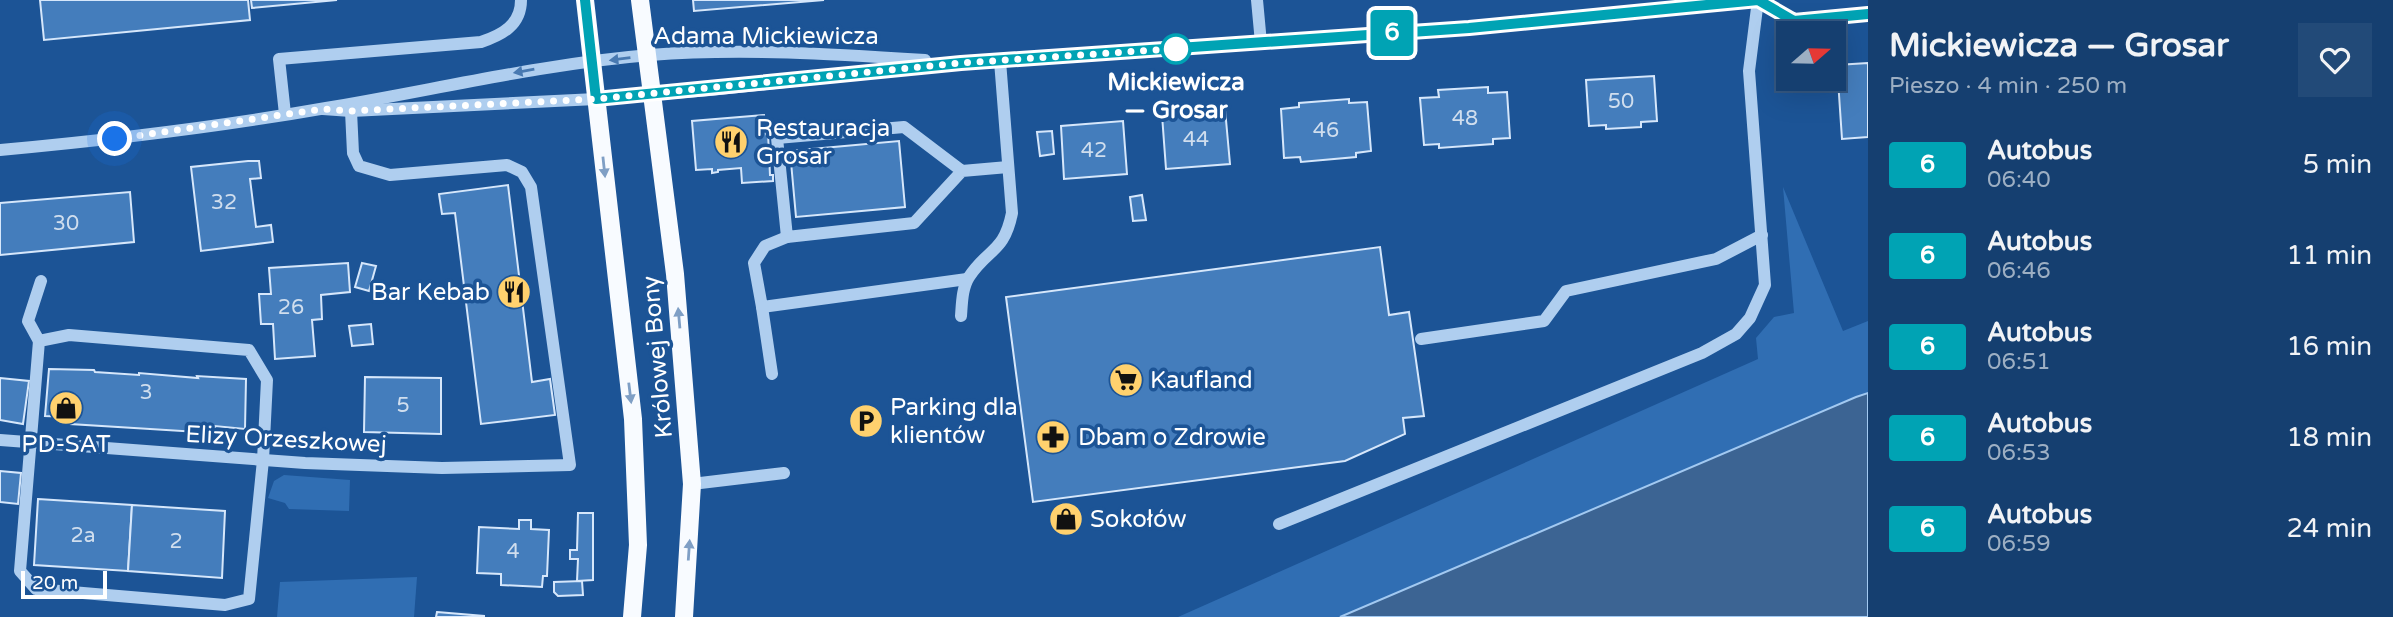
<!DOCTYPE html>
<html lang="pl">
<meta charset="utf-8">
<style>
:root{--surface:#153f70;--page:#224a78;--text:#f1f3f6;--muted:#9dafc3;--line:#345883}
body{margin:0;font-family:"Varela Round",sans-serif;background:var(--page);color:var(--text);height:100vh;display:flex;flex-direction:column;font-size:26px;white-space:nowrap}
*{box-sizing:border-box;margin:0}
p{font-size:23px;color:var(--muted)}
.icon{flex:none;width:38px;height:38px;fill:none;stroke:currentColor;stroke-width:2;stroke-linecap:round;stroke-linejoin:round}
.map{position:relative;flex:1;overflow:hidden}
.side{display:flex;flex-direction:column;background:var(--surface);width:525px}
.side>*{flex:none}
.badge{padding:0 14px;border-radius:5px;font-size:24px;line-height:46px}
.needle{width:46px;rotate:70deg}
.controls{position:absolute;left:1776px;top:21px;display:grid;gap:14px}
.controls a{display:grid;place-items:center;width:70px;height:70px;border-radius:0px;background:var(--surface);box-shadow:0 7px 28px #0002,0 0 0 2px var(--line);font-size:35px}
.scale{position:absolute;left:21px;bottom:18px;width:86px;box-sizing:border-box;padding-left:7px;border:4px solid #fff;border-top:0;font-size:19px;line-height:24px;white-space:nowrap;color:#fff;-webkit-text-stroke:5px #1c5496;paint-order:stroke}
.you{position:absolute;width:35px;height:35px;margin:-18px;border:5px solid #fff;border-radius:50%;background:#1a73e8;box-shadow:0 0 0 10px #1a73e833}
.map>.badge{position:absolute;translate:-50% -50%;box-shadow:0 0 0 4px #fff}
.round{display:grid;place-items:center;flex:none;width:74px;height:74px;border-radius:0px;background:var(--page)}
.headline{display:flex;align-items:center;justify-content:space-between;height:119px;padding:0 21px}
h1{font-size:33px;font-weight:700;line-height:52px}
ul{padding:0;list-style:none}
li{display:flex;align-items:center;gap:21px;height:91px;padding:0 21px}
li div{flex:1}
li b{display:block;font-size:26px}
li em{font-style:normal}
li .badge{min-width:77px;font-weight:700;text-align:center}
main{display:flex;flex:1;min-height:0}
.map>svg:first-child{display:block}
.green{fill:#306eb3}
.water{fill:#3c6493;stroke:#a2c9f1;stroke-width:2}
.building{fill:#447dbc;stroke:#d6e7fb;stroke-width:2}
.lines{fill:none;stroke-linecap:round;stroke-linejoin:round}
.minor{stroke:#afceef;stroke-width:12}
.major{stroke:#f8fbff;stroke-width:18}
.oneway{fill:#4879b1}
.oneway2{fill:#7f9fc5}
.line-casing{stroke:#fff;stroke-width:16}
.line{stroke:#00a3b4;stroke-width:10}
.walk{stroke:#fff;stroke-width:7;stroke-dasharray:0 12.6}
.stop-dot{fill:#fff;stroke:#00a3b4;stroke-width:3.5}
.labels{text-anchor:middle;stroke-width:7;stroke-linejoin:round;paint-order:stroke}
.number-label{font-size:21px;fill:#d0deee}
.street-label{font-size:24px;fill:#fff;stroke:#1c5496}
.stop-label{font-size:24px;font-weight:bold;fill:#fff;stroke:#1c5496}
.poi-label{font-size:24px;fill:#fff;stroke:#1c5496;text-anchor:start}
</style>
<main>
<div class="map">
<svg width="1868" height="617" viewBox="0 0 1868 617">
<rect width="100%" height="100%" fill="#1c5496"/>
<!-- green -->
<g class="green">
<polygon points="1783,187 1843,331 1868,321 1868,393 1340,617 1178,617 1758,359 1756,338 1774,317 1794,313"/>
<polygon points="284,475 350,480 349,511 289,509 285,503 268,498 274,481"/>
<polygon points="417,577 414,617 277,617 280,582"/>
</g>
<!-- water -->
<polygon class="water" points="1868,393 1868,617 1340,617 1856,397"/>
<!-- building -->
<g class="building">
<polygon points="40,0 248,0 250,20 44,40"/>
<polygon points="251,0 337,0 252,8"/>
<polygon points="693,0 824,0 694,11"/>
<polygon points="1868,63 1868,137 1842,139 1837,65"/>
<polygon points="1654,76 1657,121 1641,122 1641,127 1606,129 1606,125 1589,126 1586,80"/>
<polygon points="1488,87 1488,93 1507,92 1510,138 1493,139 1493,144 1439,148 1439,144 1424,145 1420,98 1439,97 1438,90"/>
<polygon points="1349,99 1349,103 1367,102 1371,151 1356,153 1356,157 1301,162 1300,157 1284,158 1281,109 1299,107 1299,103"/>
<polygon points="1225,109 1230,164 1166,169 1162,115"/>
<polygon points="764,115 766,134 768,133 770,175 773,175 773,181 742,183 741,168 718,170 718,172 712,173 712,169 696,170 692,121"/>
<polygon points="1123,121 1127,174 1064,179 1061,126"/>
<polygon points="1052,131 1054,154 1040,156 1037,132"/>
<polygon points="899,141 905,207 796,217 790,151"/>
<polygon points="248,161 259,161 261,178 250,179 256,227 271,225 273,242 201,251 191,167"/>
<polygon points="508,185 532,382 550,379 555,415 481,424 455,213 442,214 439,194"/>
<polygon points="130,192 134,242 0,255 0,203"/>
<polygon points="1142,195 1146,220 1133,221 1130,197"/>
<polygon points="1380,247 1389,315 1409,312 1424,416 1403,418 1405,434 1345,461 1033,502 1006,297"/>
<polygon points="348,263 350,292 321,295 322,319 312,320 315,356 275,359 273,324 261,324 259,294 271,294 269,268"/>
<polygon points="362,263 376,266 369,291 355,287"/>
<polygon points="371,324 373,344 352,346 349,326"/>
<polygon points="49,369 94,370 95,372 139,375 139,373 198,378 197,376 246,379 245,429 215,426 214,433 70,424 70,417 45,416"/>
<polygon points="365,377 441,378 441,434 364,432"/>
<polygon points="0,378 29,381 23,424 0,420"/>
<polygon points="0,471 21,473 18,504 0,502"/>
<polygon points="38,499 132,505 128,571 34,565"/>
<polygon points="132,505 225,511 222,578 128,571"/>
<polygon points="578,513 593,513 593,580 577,581 578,559 570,559 570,550 577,550"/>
<polygon points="519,520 531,520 531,529 549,530 547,576 543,576 542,587 501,585 501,574 477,573 479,527 519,529"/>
<polygon points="582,581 583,595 558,596 554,592 554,582"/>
<polygon points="437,612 484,616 484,617 436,617"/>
</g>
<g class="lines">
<!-- minor -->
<g class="minor">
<polyline points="1257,0 1261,43"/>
<polyline points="1758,0 1794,21 1868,14"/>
<polyline points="323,109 351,111 596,99 710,90 961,63 1469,28 1758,0"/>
<path d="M285,114L279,59L481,42C502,35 521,25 521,0"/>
<path d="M0,150C109,140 218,127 326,108C434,90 541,64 650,55C742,48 834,54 925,60"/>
<polyline points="962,171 914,223 787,237 777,138 904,127 962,171 1008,167"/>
<polyline points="787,237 765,246 754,263 762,307 967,279"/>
<polyline points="762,307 772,374"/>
<path d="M961,316C962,303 962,288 969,277C988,248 1004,253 1012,213L1000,61"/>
<polygon points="69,335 249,350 267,380 263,460 249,599 225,605 36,589 20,571 39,341"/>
<polyline points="1421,339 1544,321 1566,291 1716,259 1762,235"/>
<polyline points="39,341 28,321 41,281"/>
<polyline points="0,440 305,463 442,468 570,465 531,187 522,172 507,165 390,175 359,166 353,153 351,111"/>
<polyline points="692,484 784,473"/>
<polyline points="1279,524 1702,353 1736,334 1750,318 1765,285 1749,71 1758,0"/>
</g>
<!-- major -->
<g class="major">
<polyline points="585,0 633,419 638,545 632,617"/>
<polyline points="640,0 675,274 692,484 684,617"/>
</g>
</g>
<!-- one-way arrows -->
<defs><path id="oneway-solid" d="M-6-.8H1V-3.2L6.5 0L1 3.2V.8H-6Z" transform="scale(1.75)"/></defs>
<g class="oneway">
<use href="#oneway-solid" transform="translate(620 59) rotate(173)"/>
<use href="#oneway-solid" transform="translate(524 71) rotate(170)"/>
</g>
<g class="oneway2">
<use href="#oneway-solid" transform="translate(604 167) rotate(84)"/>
<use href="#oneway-solid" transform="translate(679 318) rotate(-95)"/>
<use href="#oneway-solid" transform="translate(630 393) rotate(83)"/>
<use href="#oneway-solid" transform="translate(689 550) rotate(-86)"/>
</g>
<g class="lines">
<!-- line casing -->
<g class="line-casing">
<polyline id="line" points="585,0 596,99 961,63 1469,28 1758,0 1794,21 1868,14"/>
</g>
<!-- line -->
<use href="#line" class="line"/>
<!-- walk -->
<polyline class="walk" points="115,139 323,109 351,111 596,99 961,63 1185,48 1176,49"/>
</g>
<!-- icons -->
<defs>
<g id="restaurant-disc" transform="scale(1.75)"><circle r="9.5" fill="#ffd16e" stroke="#1c5496"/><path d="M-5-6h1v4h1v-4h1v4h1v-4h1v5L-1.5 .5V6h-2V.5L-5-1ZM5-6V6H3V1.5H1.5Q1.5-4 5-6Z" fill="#111"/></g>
<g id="supermarket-disc" transform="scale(1.75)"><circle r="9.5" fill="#ffd16e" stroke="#1c5496"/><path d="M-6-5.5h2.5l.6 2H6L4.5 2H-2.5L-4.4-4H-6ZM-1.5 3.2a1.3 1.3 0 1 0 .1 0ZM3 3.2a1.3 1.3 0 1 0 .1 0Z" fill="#111"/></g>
<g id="shop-disc" transform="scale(1.75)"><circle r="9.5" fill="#ffd16e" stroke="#1c5496"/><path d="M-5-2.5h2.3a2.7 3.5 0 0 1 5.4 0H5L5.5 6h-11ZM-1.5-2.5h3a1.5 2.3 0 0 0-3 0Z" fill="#111"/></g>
<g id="parking-disc" transform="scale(1.75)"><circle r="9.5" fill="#ffd16e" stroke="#1c5496"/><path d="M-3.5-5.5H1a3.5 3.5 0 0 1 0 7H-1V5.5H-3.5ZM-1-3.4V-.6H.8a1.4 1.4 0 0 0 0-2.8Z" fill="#111"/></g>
<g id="pharmacy-disc" transform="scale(1.75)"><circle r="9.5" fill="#ffd16e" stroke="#1c5496"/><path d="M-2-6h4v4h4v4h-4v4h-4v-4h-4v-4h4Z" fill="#111"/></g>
</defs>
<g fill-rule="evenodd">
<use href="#restaurant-disc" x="731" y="142"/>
<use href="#restaurant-disc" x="514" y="292"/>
<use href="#supermarket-disc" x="1126" y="380"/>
<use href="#shop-disc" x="66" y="408"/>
<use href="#parking-disc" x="866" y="421"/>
<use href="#pharmacy-disc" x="1053" y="437"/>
<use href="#shop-disc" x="1066" y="519"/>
</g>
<!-- markers -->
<circle class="stop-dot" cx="1176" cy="49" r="14"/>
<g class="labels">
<!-- number labels -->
<g class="number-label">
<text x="1621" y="108">50</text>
<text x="1465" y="125">48</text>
<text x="1326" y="137">46</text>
<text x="1196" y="146">44</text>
<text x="1094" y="157">42</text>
<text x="224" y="209">32</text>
<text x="66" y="230">30</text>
<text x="291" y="314">26</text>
<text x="146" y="399">3</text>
<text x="403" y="412">5</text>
<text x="83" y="542">2a</text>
<text x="176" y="548">2</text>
<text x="513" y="558">4</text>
</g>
<!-- street labels -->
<g class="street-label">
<text x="766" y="44">Adama Mickiewicza</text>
<text transform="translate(657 357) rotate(-95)" y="8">Królowej Bony</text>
<text transform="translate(286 439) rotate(3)" y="8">Elizy Orzeszkowej</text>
</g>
<!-- stop labels -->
<g class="stop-label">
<text x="1176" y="90">Mickiewicza<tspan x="1176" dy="28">— Grosar</tspan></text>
</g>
<!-- poi labels -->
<g class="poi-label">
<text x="756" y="136">Restauracja<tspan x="756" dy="28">Grosar</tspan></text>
<text x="490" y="300" text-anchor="end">Bar Kebab</text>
<text x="1150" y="388">Kaufland</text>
<text x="890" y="415">Parking dla<tspan x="890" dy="28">klientów</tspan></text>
<text x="1078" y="445">Dbam o Zdrowie</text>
<text x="66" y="452" text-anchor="middle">PD-SAT</text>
<text x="1090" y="527">Sokołów</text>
</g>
</g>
</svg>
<div class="controls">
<a><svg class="needle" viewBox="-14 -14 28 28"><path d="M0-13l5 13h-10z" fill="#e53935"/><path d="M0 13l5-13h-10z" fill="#9dafc3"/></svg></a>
</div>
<div class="scale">20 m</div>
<div class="you" style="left:115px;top:139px"></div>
<b class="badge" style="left:1392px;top:33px;background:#00a3b4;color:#fff">6</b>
</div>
<section class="side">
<div class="headline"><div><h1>Mickiewicza — Grosar</h1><p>Pieszo · 4 min · 250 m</p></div><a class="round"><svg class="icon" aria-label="heart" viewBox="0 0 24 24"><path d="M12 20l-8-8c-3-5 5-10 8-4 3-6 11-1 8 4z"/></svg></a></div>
<ul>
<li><span class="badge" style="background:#00a3b4;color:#fff">6</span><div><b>Autobus</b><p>06:40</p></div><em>5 min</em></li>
<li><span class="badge" style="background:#00a3b4;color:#fff">6</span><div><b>Autobus</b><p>06:46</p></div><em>11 min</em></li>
<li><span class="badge" style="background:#00a3b4;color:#fff">6</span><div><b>Autobus</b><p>06:51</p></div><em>16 min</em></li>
<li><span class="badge" style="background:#00a3b4;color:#fff">6</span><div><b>Autobus</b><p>06:53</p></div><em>18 min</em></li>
<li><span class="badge" style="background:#00a3b4;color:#fff">6</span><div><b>Autobus</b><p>06:59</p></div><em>24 min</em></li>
</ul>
</section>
</main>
